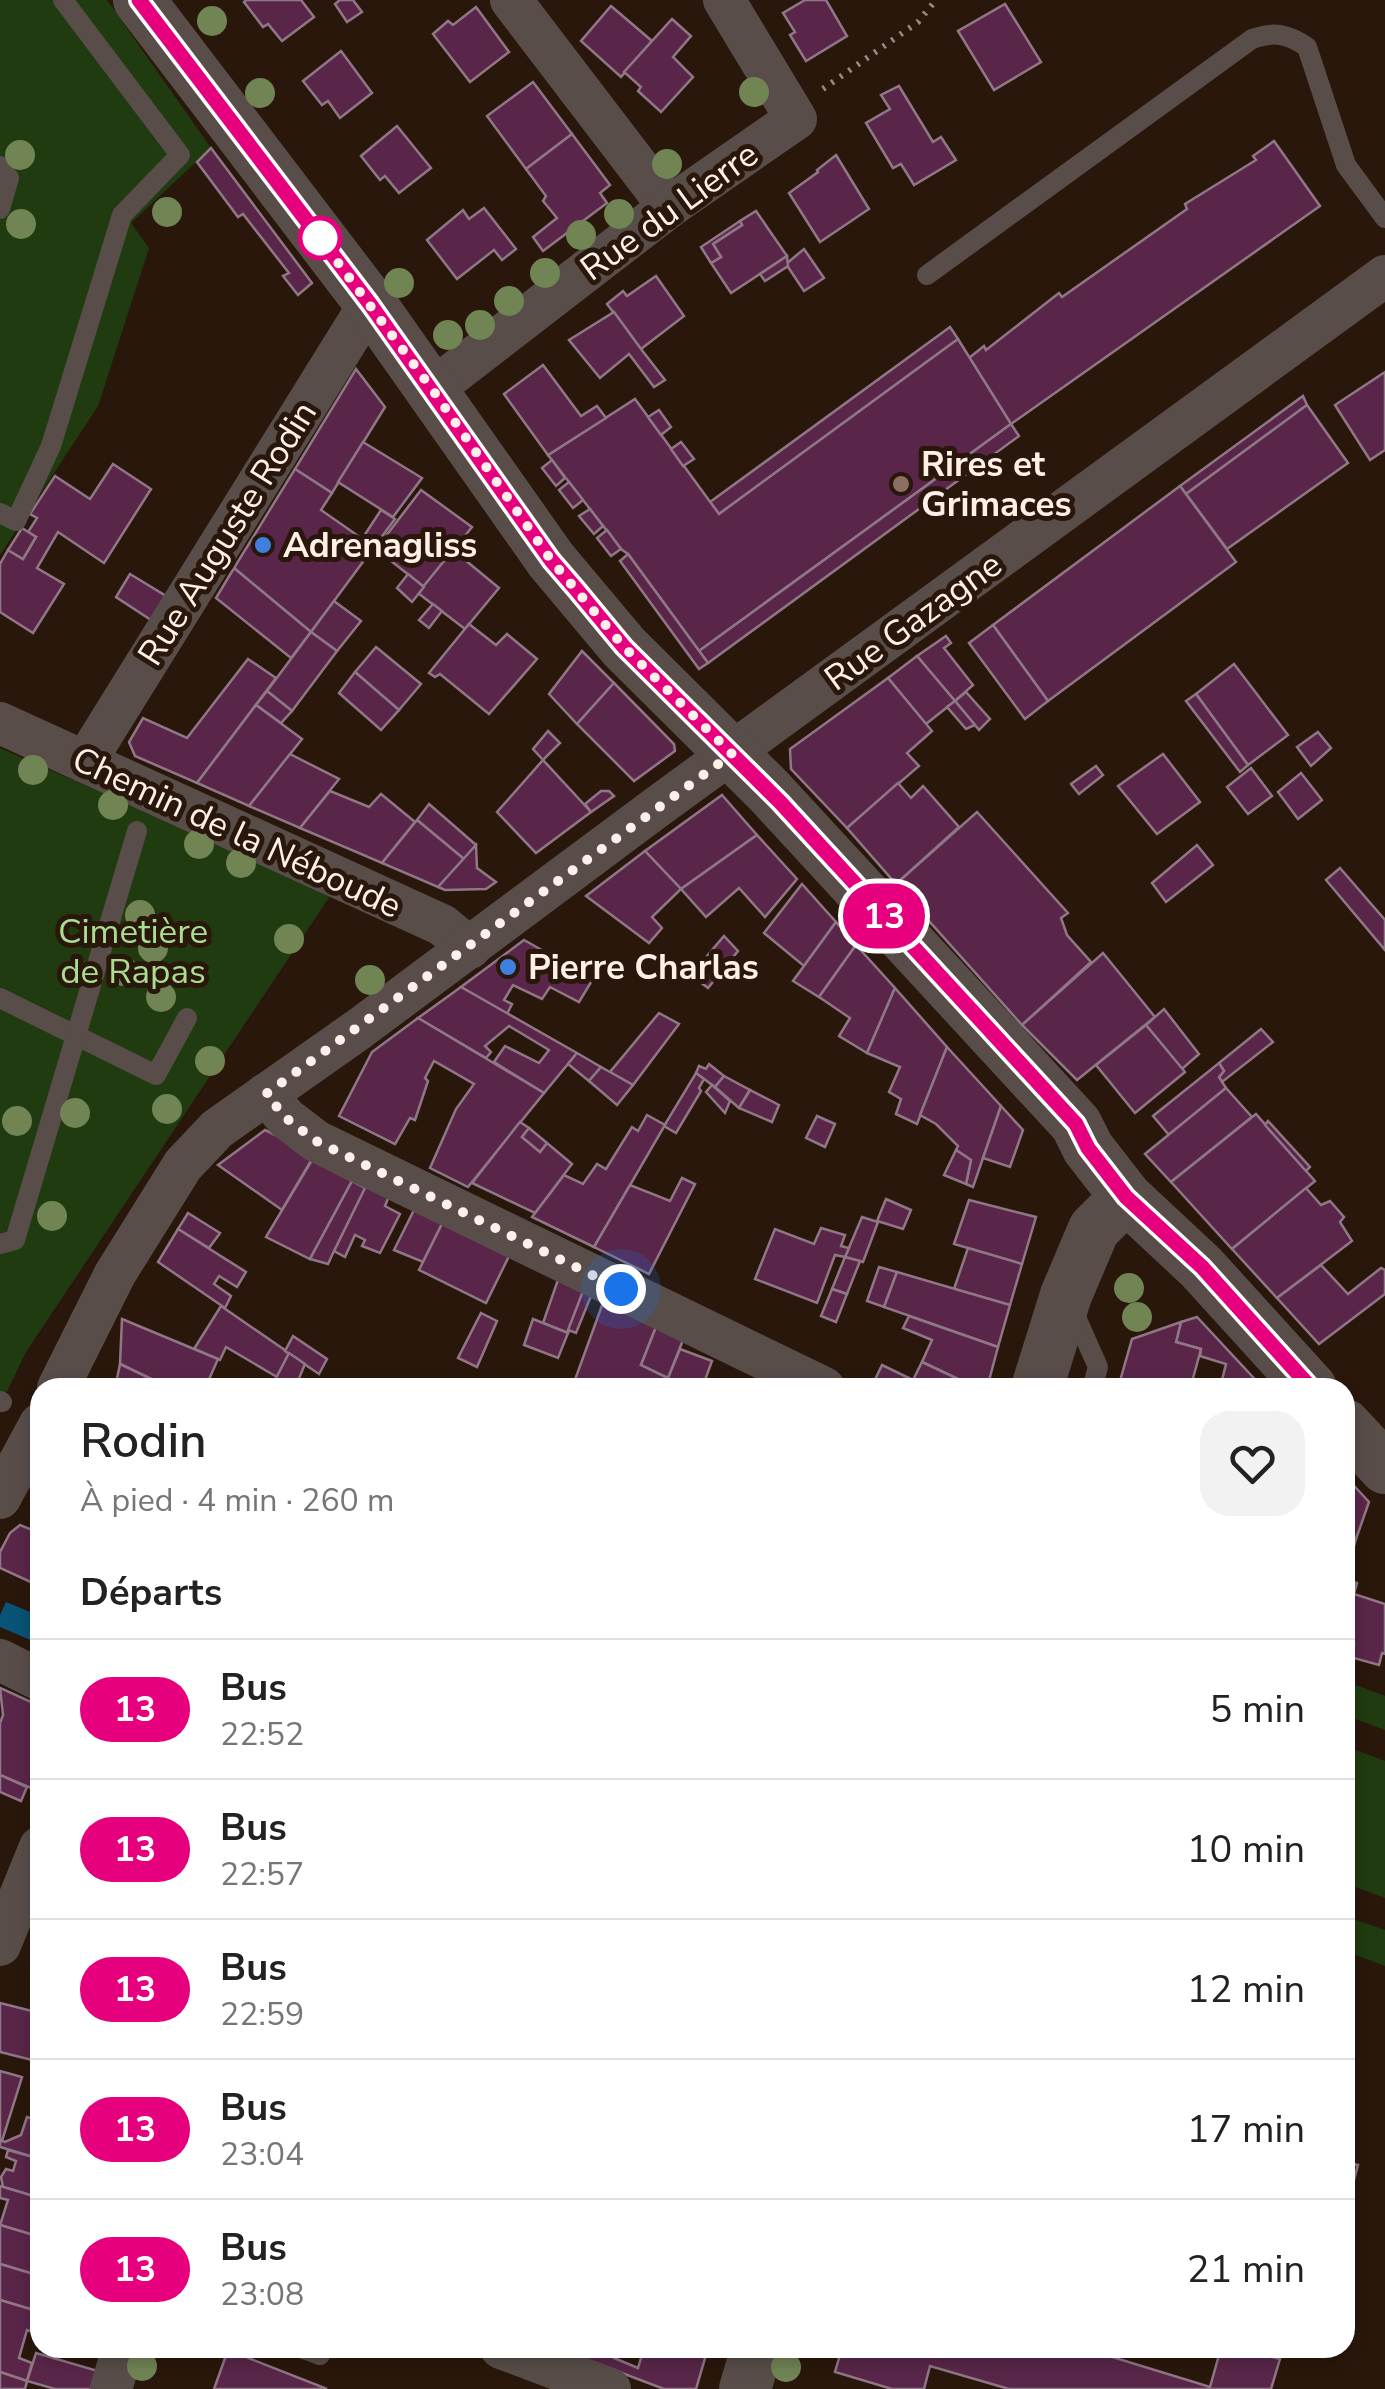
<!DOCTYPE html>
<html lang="fr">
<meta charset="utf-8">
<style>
:root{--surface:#fff;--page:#f2f2f2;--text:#222;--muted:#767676;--line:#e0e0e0}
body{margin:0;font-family:"Nunito Sans",sans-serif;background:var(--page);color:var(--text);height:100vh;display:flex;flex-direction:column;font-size:38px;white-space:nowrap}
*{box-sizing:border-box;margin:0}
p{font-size:32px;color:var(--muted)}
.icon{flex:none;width:55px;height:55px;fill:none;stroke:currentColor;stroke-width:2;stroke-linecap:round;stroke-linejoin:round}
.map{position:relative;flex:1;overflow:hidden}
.panel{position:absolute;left:30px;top:1378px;width:1325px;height:980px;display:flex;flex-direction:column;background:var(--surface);border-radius:30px;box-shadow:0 5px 15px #0003}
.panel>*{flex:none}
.badge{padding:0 20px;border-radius:32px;font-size:35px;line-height:65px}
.you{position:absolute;width:50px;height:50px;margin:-25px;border:8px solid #fff;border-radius:50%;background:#1a73e8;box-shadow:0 0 0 15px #1a73e833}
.map>.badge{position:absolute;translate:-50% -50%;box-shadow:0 0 0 5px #fff}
h2{padding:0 50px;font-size:38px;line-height:90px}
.round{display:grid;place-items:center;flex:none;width:105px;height:105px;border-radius:30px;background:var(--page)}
.summary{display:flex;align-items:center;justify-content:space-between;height:170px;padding:0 50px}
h1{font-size:48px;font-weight:600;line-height:75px}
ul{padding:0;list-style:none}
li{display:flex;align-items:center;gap:30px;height:140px;padding:0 50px;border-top:2px solid var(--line)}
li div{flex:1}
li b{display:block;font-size:38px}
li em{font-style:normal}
li .badge{min-width:110px;font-weight:700;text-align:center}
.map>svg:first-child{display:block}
.green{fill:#203b0f}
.water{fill:#085376}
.building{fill:#592649;stroke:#8f7786;stroke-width:2.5}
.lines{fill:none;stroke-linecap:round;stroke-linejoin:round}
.path{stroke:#99897f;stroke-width:6;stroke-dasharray:2.5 8;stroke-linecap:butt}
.service{stroke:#584d49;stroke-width:20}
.minor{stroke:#584d49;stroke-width:42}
.tertiary{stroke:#584d49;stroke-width:52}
.tree{fill:#708454}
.line-casing{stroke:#fff;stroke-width:22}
.line{stroke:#e6007e;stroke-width:15}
.walk{stroke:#fef0e8;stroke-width:10;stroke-dasharray:0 18}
.stop-dot{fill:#fff;stroke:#e6007e;stroke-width:5}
.education-dot{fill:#8d6e63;stroke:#2a170b;stroke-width:4}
.shop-dot{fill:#3f7fe0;stroke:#2a170b;stroke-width:4}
.labels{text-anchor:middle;stroke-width:10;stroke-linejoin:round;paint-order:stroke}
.street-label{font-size:35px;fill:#fef0e8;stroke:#2a170b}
.poi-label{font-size:35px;font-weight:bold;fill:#fef0e8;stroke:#2a170b;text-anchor:start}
.park-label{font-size:35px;fill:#a9dd8f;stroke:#2a170b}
</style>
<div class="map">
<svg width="1385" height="2389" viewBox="0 0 1385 2389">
<rect width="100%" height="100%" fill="#2a170b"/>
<!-- green -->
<g class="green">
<polygon points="0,0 107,0 211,148 131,223 149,248 98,406 0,555"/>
<polygon points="0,748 332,893 26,1352 0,1406"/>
<polygon points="1345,1681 1385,1696 1385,1730 1345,1715"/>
<polygon points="1345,1746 1385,1761 1385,1898 1345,1883"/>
<polygon points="1345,1916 1385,1930 1385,1966 1345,1951"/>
</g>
<!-- water -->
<polygon class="water" points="6,1602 40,1616 40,1644 0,1627 0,1615"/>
<!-- building -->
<g class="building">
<polygon points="246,0 301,0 314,17 282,41 268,24 263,27 244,2"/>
<polygon points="340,0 353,0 362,12 347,22 335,4"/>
<polygon points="805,0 826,0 847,36 806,61 790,35 795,32 783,13"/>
<polygon points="1005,4 1041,62 994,90 958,31"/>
<polygon points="611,6 652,41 621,77 581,41"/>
<polygon points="476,7 509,52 470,82 433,34 448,21 453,25"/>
<polygon points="672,19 691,36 673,57 693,77 661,112 638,91 641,87 624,72"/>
<polygon points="341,51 372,93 340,118 328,101 322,105 303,81"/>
<polygon points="533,82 572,134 526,169 487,116"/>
<polygon points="899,86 933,142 941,137 956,160 914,185 901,164 893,168 866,123 890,109 881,95"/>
<polygon points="397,126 431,168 399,193 385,176 380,180 361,156"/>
<polygon points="572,134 610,185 600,193 607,203 543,251 533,237 557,218 543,201 546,196 526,169"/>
<polygon points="1274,141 1320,206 1011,424 969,358 984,346 986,350 1059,293 1062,297 1187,209 1185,204 1256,160 1253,156"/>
<polygon points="211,148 312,283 298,295 283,276 289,273 243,214 238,217 197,162"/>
<polygon points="836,155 869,209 820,242 789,193 818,172 817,170"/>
<polygon points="484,208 516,249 502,260 494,250 457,279 427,240 463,210 469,219"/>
<polygon points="756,211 787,256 731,293 711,263 721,257 713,244 742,225 740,221"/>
<polygon points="740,221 742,225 713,244 721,257 711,263 701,247"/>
<polygon points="804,249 824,278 804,291 786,264"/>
<polygon points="787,256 788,266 765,281 760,274"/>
<polygon points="656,276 684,316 641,349 607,304 623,291 627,296"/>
<polygon points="614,312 641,349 665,380 654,387 629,354 600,378 569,340"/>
<polygon points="950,327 958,339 719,514 710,502"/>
<polygon points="958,339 1011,424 699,651 628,554 621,549 548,455 635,399 719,514"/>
<polygon points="543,365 581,416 597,406 606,418 548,455 504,394"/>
<polygon points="356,369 385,407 332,493 295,469"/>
<polygon points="1385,372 1385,450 1370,460 1335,405"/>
<polygon points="1303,396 1307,405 1186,494 1180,486"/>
<polygon points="1307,405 1348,463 1227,549 1186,494"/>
<polygon points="659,410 671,427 661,435 648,417"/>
<polygon points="1011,424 1019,436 708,663 699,651"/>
<polygon points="363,442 422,478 393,517 338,482"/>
<polygon points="681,442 694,459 683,466 671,449"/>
<polygon points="552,460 565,478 556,486 542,468"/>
<polygon points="113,464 151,489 104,563 58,532 37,568 64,584 33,633 0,612 0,564 8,550 23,559 36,537 28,532 37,518 30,514 55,476 90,499"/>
<polygon points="295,469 332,493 321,510 374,547 311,632 234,568"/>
<polygon points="569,482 583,500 573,508 559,490"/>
<polygon points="1180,486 1236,562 1048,701 993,625"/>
<polygon points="421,490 472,527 424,587 376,549"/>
<polygon points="590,509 603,526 594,534 579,516"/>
<polygon points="381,510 395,519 374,547 362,539"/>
<polygon points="22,528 36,537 23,559 8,550"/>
<polygon points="607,530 621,549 611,556 597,538"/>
<polygon points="453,550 499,588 465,629 418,593"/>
<polygon points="628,554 708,663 699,669 620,561"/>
<polygon points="234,568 311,632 291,658 216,598"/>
<polygon points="130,574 166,596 151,620 116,597"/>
<polygon points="408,574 424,587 412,602 397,588"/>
<polygon points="334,601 361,621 337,651 311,632"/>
<polygon points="433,604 442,611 429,628 419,620"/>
<polygon points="469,624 496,645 507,634 537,659 489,714 440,674 435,677 429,673"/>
<polygon points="993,625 1048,701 1025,719 969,643"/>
<polygon points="311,632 337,651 292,711 267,691"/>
<polygon points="946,636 951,643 944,648 973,685 955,701 917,656"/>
<polygon points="376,647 421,684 399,710 355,672"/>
<polygon points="582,651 614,683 577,724 549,694"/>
<polygon points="917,656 955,701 926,724 888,678"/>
<polygon points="248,659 276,678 197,783 135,756 129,742 143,718 187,738"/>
<polygon points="1234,664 1288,735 1248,765 1196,694"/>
<polygon points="355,672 399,710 381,730 339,693"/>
<polygon points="888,678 932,731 907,753 919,766 847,828 791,769 790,749"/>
<polygon points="614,683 674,744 675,751 634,781 577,724"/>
<polygon points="267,691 292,711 281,723 256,705"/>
<polygon points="966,692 990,719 979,730 955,701"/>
<polygon points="1196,694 1248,765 1240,772 1186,701"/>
<polygon points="955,701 975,725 966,729 947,707"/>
<polygon points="256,705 302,739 249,806 197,783"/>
<polygon points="548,731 560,743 543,760 533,749"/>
<polygon points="1318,732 1331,748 1311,766 1297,747"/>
<polygon points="290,754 339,779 300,828 249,806"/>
<polygon points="1163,754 1200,802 1157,834 1118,786"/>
<polygon points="543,760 591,812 536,853 497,812"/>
<polygon points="1096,766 1103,775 1079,794 1071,784"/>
<polygon points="1251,768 1272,796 1248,814 1227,787"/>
<polygon points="1301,773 1322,800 1298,819 1278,792"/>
<polygon points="898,783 911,798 923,786 959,827 896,884 847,828"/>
<polygon points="330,791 369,807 381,794 415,822 382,863 300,828"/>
<polygon points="601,791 609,791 614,796 591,812 585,804"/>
<polygon points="722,795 757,835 681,889 645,851"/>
<polygon points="429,804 476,845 464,859 417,820"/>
<polygon points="977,812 1068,913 1061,918 1067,935 1091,962 1022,1025 896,884"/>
<polygon points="417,820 464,859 438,887 382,863"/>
<polygon points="757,835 797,879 765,917 739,888 706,917 681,889"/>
<polygon points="476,845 477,868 496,882 486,889 445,890 438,887"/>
<polygon points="1197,845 1213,865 1166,902 1152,883"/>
<polygon points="645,851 681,889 652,917 662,928 649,943 586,896"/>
<polygon points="1340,868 1385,920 1385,950 1326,880"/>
<polygon points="802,884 836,922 804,966 764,933"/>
<polygon points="836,922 856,945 819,997 793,981"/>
<polygon points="724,936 738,951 708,988 691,975"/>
<polygon points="524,940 593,979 579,1002 550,987 542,999 513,985 504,1000 512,1004 507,1014 461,987"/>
<polygon points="856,945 895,988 867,1053 839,1036 850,1018 819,997"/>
<polygon points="1103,953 1155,1017 1077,1080 1022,1025"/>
<polygon points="461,987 577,1053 544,1093 494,1062 505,1046 539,1063 549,1050 509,1026 485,1046 491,1052 486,1058 418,1018"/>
<polygon points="895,988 947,1047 917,1124 896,1114 901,1099 889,1092 900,1067 867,1053"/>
<polygon points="1164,1009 1199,1054 1182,1069 1146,1025"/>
<polygon points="659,1013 679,1024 633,1085 610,1072"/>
<polygon points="418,1018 544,1093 468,1187 430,1168 456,1109 474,1084 434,1061 425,1078 428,1081 415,1120 410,1118 395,1144 339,1116 372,1052"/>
<polygon points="1146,1025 1185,1072 1135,1113 1096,1065"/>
<polygon points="1261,1029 1273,1042 1222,1082 1219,1077 1224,1071 1219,1063"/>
<polygon points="947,1047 1001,1106 973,1187 966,1184 971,1160 956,1150 958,1146 936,1124 920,1115"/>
<polygon points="577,1053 601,1067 589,1081 568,1064"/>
<polygon points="1219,1063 1224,1071 1219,1077 1226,1088 1169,1135 1153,1116"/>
<polygon points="709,1064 724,1076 715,1087 696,1073 699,1066 706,1069"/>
<polygon points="601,1067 633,1085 617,1105 589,1081"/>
<polygon points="696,1073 704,1079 699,1088 701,1091 676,1133 664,1126"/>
<polygon points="724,1076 750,1090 739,1108 715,1087"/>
<polygon points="712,1085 730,1101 725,1113 706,1092"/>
<polygon points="1226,1088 1252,1117 1171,1182 1145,1154"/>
<polygon points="750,1090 779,1105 772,1122 739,1108"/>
<polygon points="1001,1106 1023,1130 1010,1167 983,1158"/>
<polygon points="1256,1114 1315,1181 1232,1249 1171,1182"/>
<polygon points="647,1115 665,1125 594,1247 532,1217 564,1175 583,1184 597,1164 606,1169 632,1127 638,1131"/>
<polygon points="817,1116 835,1124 825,1147 806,1138"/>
<polygon points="1268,1121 1310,1167 1306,1171 1265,1125"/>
<polygon points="520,1122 529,1128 522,1137 540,1152 547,1143 572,1164 535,1213 472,1183"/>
<polygon points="529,1128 547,1143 540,1152 522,1137"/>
<polygon points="265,1130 315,1154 282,1210 218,1165"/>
<polygon points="956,1150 971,1160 966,1184 944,1175"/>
<polygon points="312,1160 352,1181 310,1259 266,1237"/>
<polygon points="682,1178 695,1184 649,1274 594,1247 630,1185 670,1201"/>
<polygon points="368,1180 391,1191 385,1206 400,1214 380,1253 362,1246 365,1240 355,1235 345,1257 334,1251"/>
<polygon points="352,1181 365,1188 334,1251 328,1264 310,1259"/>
<polygon points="1306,1188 1321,1205 1330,1201 1344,1217 1340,1222 1352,1241 1277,1298 1232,1249"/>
<polygon points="886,1199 911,1210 903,1229 877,1221"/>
<polygon points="969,1200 1036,1217 1022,1264 954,1244"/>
<polygon points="417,1204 445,1218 423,1262 394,1250"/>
<polygon points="188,1213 220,1233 209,1248 178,1229"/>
<polygon points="862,1217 878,1222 863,1262 845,1257"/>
<polygon points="445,1218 512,1250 486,1303 419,1270"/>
<polygon points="821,1228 845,1235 841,1246 849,1248 845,1257 835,1255 817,1303 755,1279 775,1229 814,1244"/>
<polygon points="178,1229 246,1272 237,1287 219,1276 214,1284 231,1296 225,1308 158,1262"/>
<polygon points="968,1248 1022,1264 1010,1305 954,1289"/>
<polygon points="845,1257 860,1261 847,1294 832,1289"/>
<polygon points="1321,1265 1348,1294 1381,1268 1385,1270 1385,1294 1319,1344 1277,1298"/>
<polygon points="879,1267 897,1272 884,1307 867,1301"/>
<polygon points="897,1272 1010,1305 998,1347 884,1307"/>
<polygon points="560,1274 585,1286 568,1333 543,1323"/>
<polygon points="585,1286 591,1296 576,1333 568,1330"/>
<polygon points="832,1289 847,1294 836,1322 821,1316"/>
<polygon points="604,1300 658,1322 641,1365 668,1378 664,1388 572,1388"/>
<polygon points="221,1306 289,1353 277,1377 226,1347 220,1360 194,1349"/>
<polygon points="481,1313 497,1321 477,1367 458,1358"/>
<polygon points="909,1316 998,1347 987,1388 977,1388 922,1362 932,1340 903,1328"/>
<polygon points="1197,1317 1263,1388 1220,1388 1226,1364 1200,1356 1201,1349 1176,1342 1181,1322"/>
<polygon points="122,1319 218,1359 207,1384 215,1388 170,1388 120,1364"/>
<polygon points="533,1319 568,1333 558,1358 524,1345"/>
<polygon points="658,1322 685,1335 668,1378 641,1365"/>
<polygon points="1181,1322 1176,1342 1201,1349 1192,1382 1211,1388 1118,1388 1132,1339"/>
<polygon points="293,1336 327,1359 319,1374 285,1351"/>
<polygon points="680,1349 712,1361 705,1380 719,1388 664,1388"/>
<polygon points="289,1353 305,1364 295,1388 271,1388"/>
<polygon points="922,1362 977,1388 881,1388 873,1384 882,1365 913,1380"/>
<polygon points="120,1364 170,1388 115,1388"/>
<polygon points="1345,1476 1369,1502 1356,1539 1345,1536"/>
<polygon points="20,1525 40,1533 40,1572 35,1584 0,1568 0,1552 10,1533"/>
<polygon points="1345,1536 1356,1539 1345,1579 1357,1583 1354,1594 1385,1604 1385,1654 1382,1653 1379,1665 1350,1657 1354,1645 1345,1642"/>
<polygon points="0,1688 40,1706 40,1769 31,1788 0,1775 0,1723 3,1715"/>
<polygon points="0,1775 27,1787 21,1801 0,1792"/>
<polygon points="0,2003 40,2013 40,2051 34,2050 32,2060 0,2052"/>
<polygon points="0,2071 22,2077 2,2141 5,2142 21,2135 27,2117 40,2121 40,2159 0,2147"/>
<polygon points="8,2150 40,2159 37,2197 3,2187 1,2177 6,2169 13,2171 16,2161 6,2157"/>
<polygon points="1345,2162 1358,2165 1345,2213"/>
<polygon points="0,2186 40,2198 40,2237 0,2225 8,2200 0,2198"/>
<polygon points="0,2225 40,2237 40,2276 0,2264"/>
<polygon points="0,2264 40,2276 40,2297 38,2296 33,2310 0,2300"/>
<polygon points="0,2300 40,2312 40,2334 27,2330 19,2358 32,2363 27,2381 0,2372"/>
<polygon points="580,2348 618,2348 614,2358 638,2368 644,2348 708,2348 696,2389 664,2389 577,2356"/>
<polygon points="842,2348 1083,2348 1210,2387 1221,2348 1238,2348 1280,2359 1271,2389 1009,2389 930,2366 924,2389 892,2389 835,2372"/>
<polygon points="228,2350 327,2389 214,2389"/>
<polygon points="36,2353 98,2371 93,2389 55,2389 27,2381"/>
<polygon points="0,2372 27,2381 25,2389 0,2389"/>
</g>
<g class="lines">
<!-- path -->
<polyline class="path" points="823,89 918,22 936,0"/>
<!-- service -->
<g class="service">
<polyline points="0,166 9,178 0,209"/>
<path d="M927,275L1252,39C1274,31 1288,34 1307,47L1346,165L1385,218"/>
<polyline points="0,513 16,521 51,446 122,215 180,155 63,0"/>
<polyline points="0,998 156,1075 187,1018"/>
<polyline points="0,1244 15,1240 137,831"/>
<polyline points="1071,1306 1098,1367 1092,1388"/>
<polyline points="0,1401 2,1402"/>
<polyline points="301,2348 320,2355 323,2348"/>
</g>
<!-- minor -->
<g class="minor">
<polyline points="511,0 669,207"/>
<polyline points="433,389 669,207 796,119 724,0"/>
<polyline points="0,723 442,925 470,948"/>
<polyline points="85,762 370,303"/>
<polyline points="266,1094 286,1118 316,1141 824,1388"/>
<polyline points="58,1388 115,1274 183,1165 217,1129 359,1029 657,807 1385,276"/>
<polyline points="0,1498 40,1424"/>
<polyline points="0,1660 40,1680"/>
<polyline points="0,1945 40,1847"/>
<polyline points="501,2348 610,2389"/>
<polyline points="111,2389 123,2348"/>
</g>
<!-- tertiary -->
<g class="tertiary">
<polyline points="139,0 370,303 551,560 624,647 769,791 1076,1124 1088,1148 1126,1197 1201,1267 1311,1388"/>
<polyline points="1037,1388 1066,1295 1094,1229 1126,1197"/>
<polyline points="1345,1425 1385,1468"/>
<polyline points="745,2389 757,2348"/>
</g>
</g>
<!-- trees -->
<g class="tree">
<circle cx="212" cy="21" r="15"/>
<circle cx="754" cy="92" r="15"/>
<circle cx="260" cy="93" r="15"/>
<circle cx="20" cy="155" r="15"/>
<circle cx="667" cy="164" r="15"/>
<circle cx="167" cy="212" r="15"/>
<circle cx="619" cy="214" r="15"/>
<circle cx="21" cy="224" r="15"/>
<circle cx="581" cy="235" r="15"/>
<circle cx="545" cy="273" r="15"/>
<circle cx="399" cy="283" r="15"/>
<circle cx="509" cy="301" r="15"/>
<circle cx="480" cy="325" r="15"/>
<circle cx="448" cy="335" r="15"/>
<circle cx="33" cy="770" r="15"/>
<circle cx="113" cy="805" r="15"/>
<circle cx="199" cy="844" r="15"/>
<circle cx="241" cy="863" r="15"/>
<circle cx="140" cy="915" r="15"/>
<circle cx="289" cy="939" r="15"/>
<circle cx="153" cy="948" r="15"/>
<circle cx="123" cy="971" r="15"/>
<circle cx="370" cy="980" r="15"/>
<circle cx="161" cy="997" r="15"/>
<circle cx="210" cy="1061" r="15"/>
<circle cx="167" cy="1109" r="15"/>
<circle cx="75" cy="1113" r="15"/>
<circle cx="17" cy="1121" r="15"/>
<circle cx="52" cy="1216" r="15"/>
<circle cx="1129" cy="1288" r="15"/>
<circle cx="1137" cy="1317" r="15"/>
<circle cx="142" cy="2366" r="15"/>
<circle cx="786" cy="2367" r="15"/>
</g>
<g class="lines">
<!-- line casing -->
<g class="line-casing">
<polyline id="line" points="139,0 370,304 551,560 576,589 624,647 780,802 1076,1124 1088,1148 1126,1197 1202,1267 1311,1388"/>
</g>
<!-- line -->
<use href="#line" class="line"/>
<!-- walk -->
<polyline class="walk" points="320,238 313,229 432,389 551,560 624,647 732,754 266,1094 286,1118 316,1141 621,1289"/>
</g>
<!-- markers -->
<circle class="stop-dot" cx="320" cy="238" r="20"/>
<circle class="education-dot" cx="901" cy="484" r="10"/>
<g class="shop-dot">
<circle cx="263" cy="545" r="10"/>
<circle cx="508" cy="967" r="10"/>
</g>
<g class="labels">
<!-- street labels -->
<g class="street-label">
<text transform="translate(669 211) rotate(-36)" y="12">Rue du Lierre</text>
<text transform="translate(227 533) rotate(-58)" y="12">Rue Auguste Rodin</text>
<text transform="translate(913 621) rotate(-36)" y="12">Rue Gazagne</text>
<text transform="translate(237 832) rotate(25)" y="12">Chemin de la Néboude</text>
</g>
<!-- poi labels -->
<g class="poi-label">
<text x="921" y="476">Rires et<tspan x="921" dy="40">Grimaces</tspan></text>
<text x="283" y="557">Adrenagliss</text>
<text x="528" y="979">Pierre Charlas</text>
</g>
<!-- park labels -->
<g class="park-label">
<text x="133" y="943">Cimetière<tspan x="133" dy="40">de Rapas</tspan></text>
</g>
</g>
</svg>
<div class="you" style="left:621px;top:1289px"></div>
<b class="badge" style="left:884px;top:916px;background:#e6007e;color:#fff">13</b>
<section class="panel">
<div class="summary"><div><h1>Rodin</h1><p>À pied · 4 min · 260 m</p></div><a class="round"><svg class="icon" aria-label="heart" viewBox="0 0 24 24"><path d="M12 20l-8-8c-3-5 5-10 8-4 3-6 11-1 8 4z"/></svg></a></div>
<h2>Départs</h2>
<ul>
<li><span class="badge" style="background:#e6007e;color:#fff">13</span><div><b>Bus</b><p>22:52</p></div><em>5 min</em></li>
<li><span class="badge" style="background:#e6007e;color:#fff">13</span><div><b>Bus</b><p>22:57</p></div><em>10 min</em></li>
<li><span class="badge" style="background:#e6007e;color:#fff">13</span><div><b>Bus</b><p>22:59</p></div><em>12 min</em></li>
<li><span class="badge" style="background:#e6007e;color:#fff">13</span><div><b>Bus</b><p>23:04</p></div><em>17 min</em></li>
<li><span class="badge" style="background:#e6007e;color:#fff">13</span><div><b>Bus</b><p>23:08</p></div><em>21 min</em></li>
</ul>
</section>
</div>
